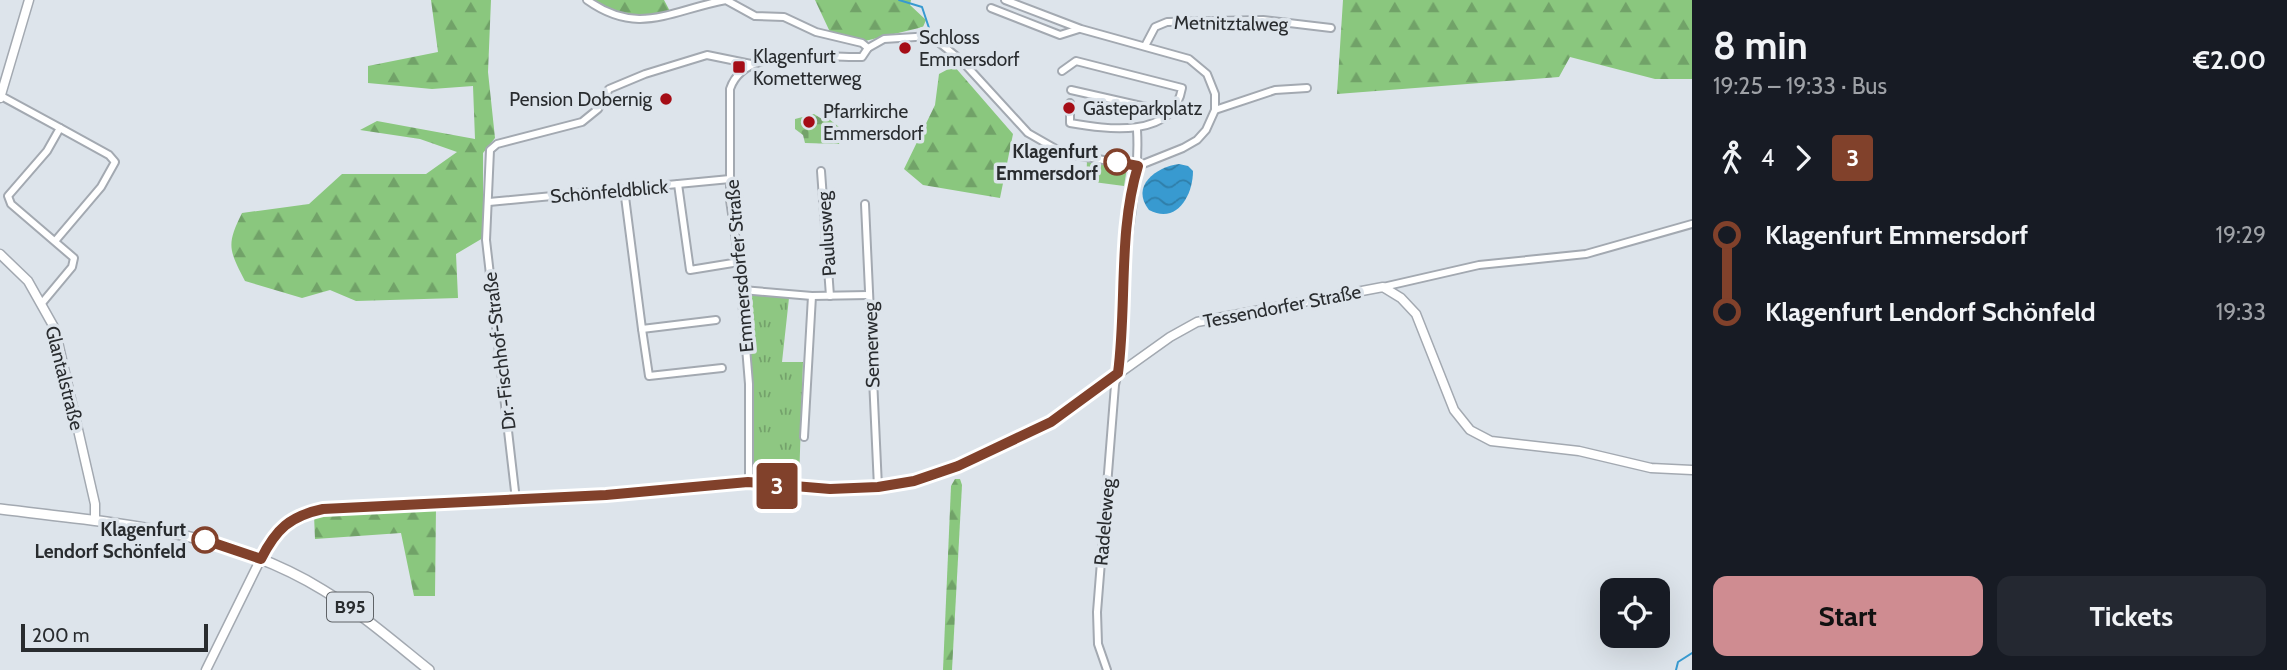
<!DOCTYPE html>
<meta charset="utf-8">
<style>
:root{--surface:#171b24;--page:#242831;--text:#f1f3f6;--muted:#9ea1a6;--accent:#cf8c91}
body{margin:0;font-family:Cabin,sans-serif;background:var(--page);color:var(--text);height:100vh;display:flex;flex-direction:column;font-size:26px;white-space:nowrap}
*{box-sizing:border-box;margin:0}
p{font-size:23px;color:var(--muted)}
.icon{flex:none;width:38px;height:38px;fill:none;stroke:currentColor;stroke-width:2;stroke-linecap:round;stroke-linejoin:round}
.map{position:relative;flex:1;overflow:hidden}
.panel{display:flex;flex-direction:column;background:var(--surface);width:595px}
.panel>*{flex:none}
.badge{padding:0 14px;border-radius:5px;font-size:24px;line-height:46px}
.tools{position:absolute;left:1600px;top:578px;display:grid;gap:14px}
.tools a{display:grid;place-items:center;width:70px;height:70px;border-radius:14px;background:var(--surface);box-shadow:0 7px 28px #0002;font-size:35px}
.scale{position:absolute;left:21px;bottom:18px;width:187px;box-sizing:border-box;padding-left:7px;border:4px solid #292c2f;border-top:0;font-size:19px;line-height:24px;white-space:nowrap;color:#292c2f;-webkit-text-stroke:5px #dde4eb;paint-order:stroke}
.map>.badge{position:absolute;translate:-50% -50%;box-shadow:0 0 0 4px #fff}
.legs{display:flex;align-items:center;gap:10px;height:77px;padding:0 21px;font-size:23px}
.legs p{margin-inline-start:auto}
.headline{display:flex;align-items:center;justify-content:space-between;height:119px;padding:0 21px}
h1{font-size:38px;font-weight:800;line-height:52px}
.primary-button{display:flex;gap:14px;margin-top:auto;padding:14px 21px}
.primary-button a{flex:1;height:80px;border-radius:14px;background:var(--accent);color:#111;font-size:28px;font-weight:800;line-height:80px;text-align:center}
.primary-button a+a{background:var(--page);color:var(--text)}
ul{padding:0 21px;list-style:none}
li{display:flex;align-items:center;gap:24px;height:77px;font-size:26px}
li i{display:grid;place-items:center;width:10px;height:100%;margin:0 9px;background:currentColor}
li i::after{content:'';width:18px;height:18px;margin:-9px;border:5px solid;border-radius:50%;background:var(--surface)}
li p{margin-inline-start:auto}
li:first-child i{background:linear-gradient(#0000 50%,currentColor 0)}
li:last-child i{background:linear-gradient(currentColor 50%,#0000 0)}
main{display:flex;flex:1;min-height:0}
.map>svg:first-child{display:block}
.grass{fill:url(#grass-tufts)}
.forest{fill:url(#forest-firs)}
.cemetery{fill:url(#cemetery-stones)}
.park{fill:#8ec782}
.water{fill:url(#water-waves)}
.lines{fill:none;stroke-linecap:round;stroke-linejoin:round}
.stream{stroke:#389ad0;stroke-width:2}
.street-casing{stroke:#a3a9b1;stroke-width:10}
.secondary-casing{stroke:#a3a9b1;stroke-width:11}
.primary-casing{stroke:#a3a9b1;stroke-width:12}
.street{stroke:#fff;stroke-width:6}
.secondary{stroke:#fff;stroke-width:8}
.primary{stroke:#fff;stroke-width:9}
.line-1-casing{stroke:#fff;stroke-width:16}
.line-1{stroke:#81412b;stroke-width:10}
.poi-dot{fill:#a50d16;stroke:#dde4eb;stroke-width:2.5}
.stop-1-dot{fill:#fff;stroke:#81412b;stroke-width:3.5}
.labels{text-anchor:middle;stroke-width:7;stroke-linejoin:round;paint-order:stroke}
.shield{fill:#dde4eb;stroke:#5f6367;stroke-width:2}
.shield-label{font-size:18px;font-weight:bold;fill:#292c2f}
.street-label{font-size:19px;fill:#292c2f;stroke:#dde4eb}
.poi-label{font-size:19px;fill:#292c2f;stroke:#dde4eb;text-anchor:start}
.stop-label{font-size:19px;font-weight:bold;fill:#292c2f;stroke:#dde4eb;text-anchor:end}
</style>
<main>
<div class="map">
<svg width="1692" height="670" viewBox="0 0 1692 670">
<defs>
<pattern id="grass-tufts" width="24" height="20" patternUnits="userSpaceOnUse" patternTransform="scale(1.75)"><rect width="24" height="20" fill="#8ec782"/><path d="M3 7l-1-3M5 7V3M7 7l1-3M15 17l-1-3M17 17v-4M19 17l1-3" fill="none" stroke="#74a26b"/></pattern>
<pattern id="forest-firs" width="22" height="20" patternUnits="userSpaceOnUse" patternTransform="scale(1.75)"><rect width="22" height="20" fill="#8ac77e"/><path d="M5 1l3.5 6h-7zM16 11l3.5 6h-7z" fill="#71a268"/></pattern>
<pattern id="cemetery-stones" width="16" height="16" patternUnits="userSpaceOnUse" patternTransform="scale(1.75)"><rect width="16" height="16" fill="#8ec782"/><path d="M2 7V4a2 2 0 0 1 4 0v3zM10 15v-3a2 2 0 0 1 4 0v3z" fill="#74a26b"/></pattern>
<pattern id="water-waves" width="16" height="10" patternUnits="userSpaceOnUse" patternTransform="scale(1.75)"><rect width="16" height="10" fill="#389ad0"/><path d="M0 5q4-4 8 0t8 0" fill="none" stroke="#2f7ea9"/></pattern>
</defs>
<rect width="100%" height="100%" fill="#dde4eb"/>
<!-- grass -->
<polygon class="grass" points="747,294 789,298 782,362 803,362 799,481 754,473"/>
<!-- forest -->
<g class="forest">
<path d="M431,0H491L488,72L495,138L483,153V238L456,254L458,298L356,301L330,290L302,298L245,281C229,250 226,245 242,213L309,204L342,174H426L457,152L420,139L360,130L377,121L475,139L473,86L432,89L368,83V66L438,52Z"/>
<path d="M587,0H664L672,15C641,24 613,16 587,0Z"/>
<polygon points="815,0 911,0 910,5 926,20 923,27 865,41 830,32"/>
<polygon points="1343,0 1692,0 1692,79 1655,79 1570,57 1559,77 1337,94"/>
<polygon points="954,66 1013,134 1000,198 923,185 904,169 935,105 939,74"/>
<polygon points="955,479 960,479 962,485 952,670 943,670 951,486"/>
<polygon points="436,507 435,596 414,596 401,533 315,539 314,515"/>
</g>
<!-- cemetery -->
<polygon class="cemetery" points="814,114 825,121 829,119 844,131 839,144 805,143 803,135 795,129 795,119"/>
<!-- park -->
<polygon class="park" points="1087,162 1127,168 1124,186 1086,181"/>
<!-- water -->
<path class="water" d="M1179,164L1188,166L1193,171C1193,195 1177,225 1149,210C1130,186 1156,167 1179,164Z"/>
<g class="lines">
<!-- stream -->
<g class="stream">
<polyline points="899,0 922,7 929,28"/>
<polyline points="1676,670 1678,662 1692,653"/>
</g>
<!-- street casing -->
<g class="street-casing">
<g id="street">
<path d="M587,0C639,37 671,10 726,0L755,16L784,17L816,32L862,43L868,48"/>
<polyline points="991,8 1060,35 1079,29"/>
<polyline points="1145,46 1155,27 1167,22 1263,20 1331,28"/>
<path d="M1062,71L1076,61L1182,88C1173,140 1106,129 1070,123V103"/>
<polyline points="1071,90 1168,112"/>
<polyline points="1,96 60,128 47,151 8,196 11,204 74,258 72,267 42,303"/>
<polyline points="1215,110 1275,90 1307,88"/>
<polyline points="821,171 830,296"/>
<polyline points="678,184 690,270 739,262"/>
<polyline points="624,189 642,329 716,320"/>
<polyline points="489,202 730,179"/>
<polyline points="865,204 878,487"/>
<polyline points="56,240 101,187 115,162 109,155 60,128"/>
<polyline points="1383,287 1479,265 1586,254 1692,224"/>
<polyline points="742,290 812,296 869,295"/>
<polyline points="642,329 649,376 722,368"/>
<polyline points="804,437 812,296"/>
<path d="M749,482V384L739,262L730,200V89C745,44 824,58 862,57L868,48L884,39L931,36L962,61L1028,133L1063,153L1138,166L1183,148L1197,140L1206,130L1215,110V94L1207,74L1189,59L1081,29L1005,0"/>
<polyline points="516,500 486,240 490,150 497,144 582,122 598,109 609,89 645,74 707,55 751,64"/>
<path d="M1107,670L1098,644L1097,612L1115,385C1124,351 1121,314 1124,278C1127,229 1140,178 1137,130"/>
</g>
</g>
<!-- secondary casing -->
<g class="secondary-casing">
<g id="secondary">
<polyline points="0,98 29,0"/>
<polyline points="0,254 28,281 55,329 95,504 95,520"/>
<path d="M206,670L271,538C286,520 301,513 323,509L606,495L749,482L830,489L878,487L914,480L958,466L1051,422L1170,337L1197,322L1383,287L1401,298L1416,314L1454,410L1470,430L1491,441L1579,451L1651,468L1692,470"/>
</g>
</g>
<!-- primary casing -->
<g class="primary-casing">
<path id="primary" d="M0,509C112,523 224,529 323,590C361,613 394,642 429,670"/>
</g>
<!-- street -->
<use href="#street" class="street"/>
<!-- secondary -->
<use href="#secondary" class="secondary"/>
<!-- primary -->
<use href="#primary" class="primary"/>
</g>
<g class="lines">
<!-- line-1 casing -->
<g class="line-1-casing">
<path id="line-1" d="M205,540L261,559C276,529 290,516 323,509L606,495L748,482L830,489L878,487L914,481L958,466L1051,422L1118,373C1127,305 1118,231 1138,166L1117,162"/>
</g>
<!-- line-1 -->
<use href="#line-1" class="line-1"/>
</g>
<!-- markers -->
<g class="poi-dot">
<circle cx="905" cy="48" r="7"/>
<rect x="732" y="60" width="14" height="14" rx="3.5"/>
<circle cx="666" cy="99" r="7"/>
<circle cx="1069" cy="108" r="7"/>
<circle cx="809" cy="122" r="7"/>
</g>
<g class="stop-1-dot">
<circle cx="1117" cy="162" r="12"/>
<circle cx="205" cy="540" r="12"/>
</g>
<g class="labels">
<!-- shield labels -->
<rect class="shield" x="327" y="592.5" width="46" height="29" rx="5"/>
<g class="shield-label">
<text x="350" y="613">B95</text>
</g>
<!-- street labels -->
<g class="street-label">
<text transform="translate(1231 23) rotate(1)" y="7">Metnitztalweg</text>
<text transform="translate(609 191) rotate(-5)" y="7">Schönfeldblick</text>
<text transform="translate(826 234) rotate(-94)" y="7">Paulusweg</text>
<text transform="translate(739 266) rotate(-95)" y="7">Emmersdorfer Straße</text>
<text transform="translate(1282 306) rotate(-11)" y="7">Tessendorfer Straße</text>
<text transform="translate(871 345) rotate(-92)" y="7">Semerweg</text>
<text transform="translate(499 351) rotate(-97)" y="7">Dr.-Fischhof-Straße</text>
<text transform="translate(65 378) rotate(76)" y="7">Glantalstraße</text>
<text transform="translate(1104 522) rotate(-85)" y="7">Radeleweg</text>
</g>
<!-- poi labels -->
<g class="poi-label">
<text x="919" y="44">Schloss<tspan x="919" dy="22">Emmersdorf</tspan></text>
<text x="753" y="63">Klagenfurt<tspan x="753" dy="22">Kometterweg</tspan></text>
<text x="652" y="106" text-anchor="end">Pension Dobernig</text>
<text x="1083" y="115">Gästeparkplatz</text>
<text x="823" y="118">Pfarrkirche<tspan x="823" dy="22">Emmersdorf</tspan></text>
</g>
<!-- stop labels -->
<g class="stop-label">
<text x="1098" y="158">Klagenfurt<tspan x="1098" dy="22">Emmersdorf</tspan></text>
<text x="186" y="536">Klagenfurt<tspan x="186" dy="22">Lendorf Schönfeld</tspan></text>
</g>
</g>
</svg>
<div class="tools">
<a><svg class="icon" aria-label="locate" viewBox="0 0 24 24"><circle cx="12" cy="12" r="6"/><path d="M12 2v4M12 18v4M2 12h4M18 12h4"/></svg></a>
</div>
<div class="scale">200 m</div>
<b class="badge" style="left:777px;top:486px;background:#81412b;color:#fff">3</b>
</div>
<section class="panel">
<div class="headline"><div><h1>8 min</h1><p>19:25 – 19:33 · Bus</p></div><b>€2.00</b></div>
<div class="legs"><svg class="icon" aria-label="walk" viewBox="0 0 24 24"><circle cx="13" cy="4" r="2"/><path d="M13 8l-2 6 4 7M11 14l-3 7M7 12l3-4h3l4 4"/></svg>4<svg class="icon" aria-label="forward" viewBox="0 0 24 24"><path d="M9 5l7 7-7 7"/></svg><b class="badge" style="background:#81412b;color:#fff">3</b></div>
<ul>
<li><i style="color:#81412b"></i><b>Klagenfurt Emmersdorf</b><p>19:29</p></li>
<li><i style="color:#81412b"></i><b>Klagenfurt Lendorf Schönfeld</b><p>19:33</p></li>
</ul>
<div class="primary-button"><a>Start</a><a>Tickets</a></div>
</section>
</main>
